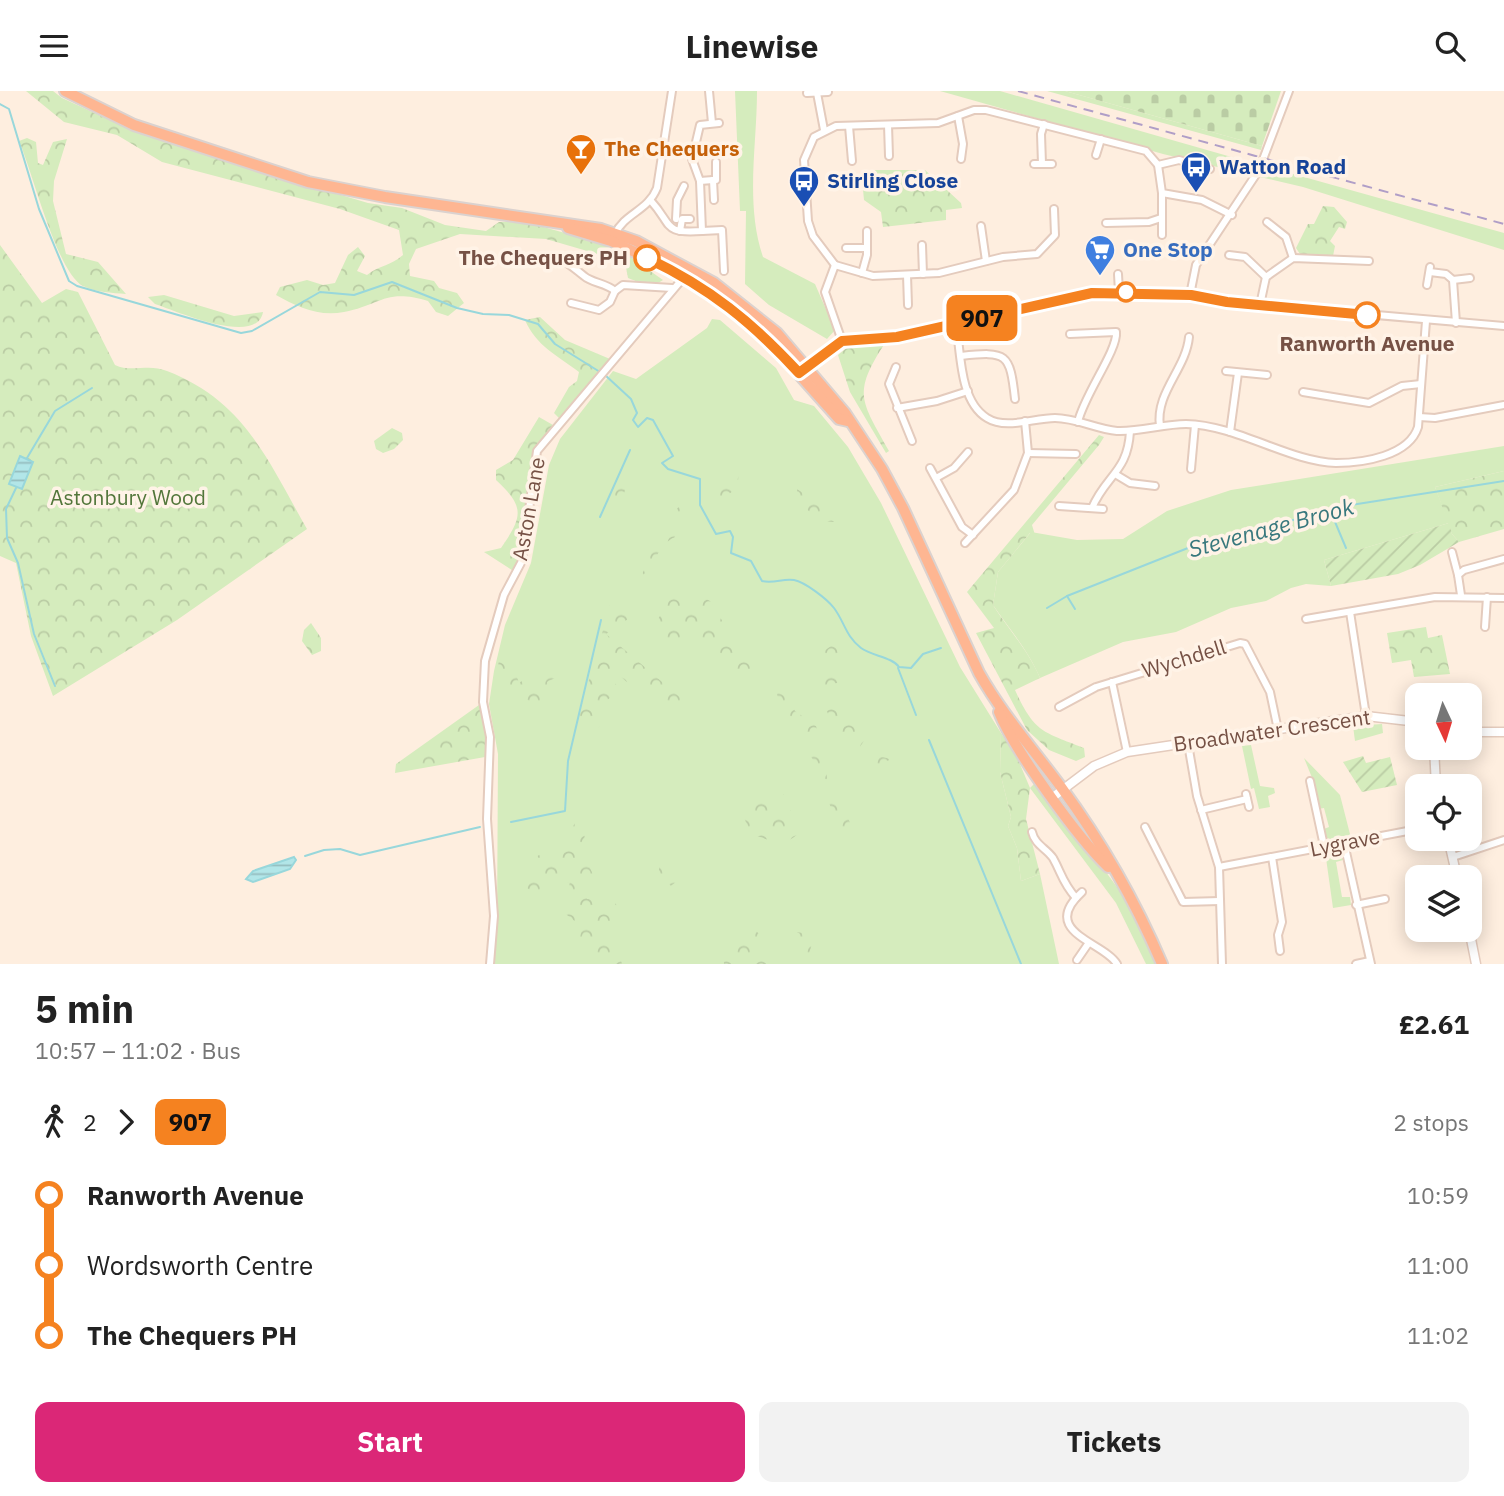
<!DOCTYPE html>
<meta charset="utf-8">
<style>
:root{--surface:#fff;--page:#f2f2f2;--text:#222;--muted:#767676;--accent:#db2777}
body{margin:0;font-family:"IBM Plex Sans",sans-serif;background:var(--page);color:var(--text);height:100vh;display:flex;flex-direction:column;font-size:26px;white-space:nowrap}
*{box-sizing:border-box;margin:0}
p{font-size:23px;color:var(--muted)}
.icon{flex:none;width:38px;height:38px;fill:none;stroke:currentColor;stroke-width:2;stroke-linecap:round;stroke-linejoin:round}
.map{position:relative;height:873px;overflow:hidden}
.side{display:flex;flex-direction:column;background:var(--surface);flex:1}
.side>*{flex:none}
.badge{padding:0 14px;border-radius:10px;font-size:24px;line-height:46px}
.needle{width:46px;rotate:176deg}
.fabs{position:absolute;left:1405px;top:592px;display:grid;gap:14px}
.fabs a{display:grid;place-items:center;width:77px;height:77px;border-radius:14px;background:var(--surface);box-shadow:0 4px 18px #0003;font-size:35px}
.map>.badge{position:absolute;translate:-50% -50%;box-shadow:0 0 0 4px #fff}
.legs{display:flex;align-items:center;gap:10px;height:77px;padding:0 35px;font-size:23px}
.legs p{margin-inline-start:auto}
.summary{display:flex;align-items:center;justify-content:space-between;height:119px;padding:0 35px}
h1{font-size:38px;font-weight:700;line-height:52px}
.button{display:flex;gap:14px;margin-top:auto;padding:14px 35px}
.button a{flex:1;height:80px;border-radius:14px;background:var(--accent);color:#fff;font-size:28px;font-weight:700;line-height:80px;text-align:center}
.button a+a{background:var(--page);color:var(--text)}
ul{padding:0 35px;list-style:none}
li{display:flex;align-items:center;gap:24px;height:70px;font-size:26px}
li i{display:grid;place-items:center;width:10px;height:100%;margin:0 9px;background:currentColor}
li i::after{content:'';width:18px;height:18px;margin:-9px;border:5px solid;border-radius:50%;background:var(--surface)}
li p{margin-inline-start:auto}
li:first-child i{background:linear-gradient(#0000 50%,currentColor 0)}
li:last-child i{background:linear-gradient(currentColor 50%,#0000 0)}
header{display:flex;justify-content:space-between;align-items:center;height:91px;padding:0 35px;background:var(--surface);font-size:32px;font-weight:700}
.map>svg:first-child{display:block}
.grass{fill:#d5ecbd}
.forest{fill:url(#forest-crowns)}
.cemetery{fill:url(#cemetery-stones)}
.garden{fill:url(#garden-furrows)}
.water{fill:url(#water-rules);stroke:#98d7db;stroke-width:2}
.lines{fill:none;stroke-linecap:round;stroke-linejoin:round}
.stream{stroke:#98d7db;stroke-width:2}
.minor-casing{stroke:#e4cbbd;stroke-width:10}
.tertiary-casing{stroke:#e4cbbd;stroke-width:11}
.trunk-casing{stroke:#dbd2cf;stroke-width:14}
.minor{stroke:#fff;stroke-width:6}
.tertiary{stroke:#fff;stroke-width:8}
.trunk{stroke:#feb692;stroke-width:10}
.rail{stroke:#b09ec7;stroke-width:2;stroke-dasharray:10 7;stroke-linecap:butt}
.line-1-casing{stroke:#fff;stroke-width:16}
.line-1{stroke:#f58220;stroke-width:10}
.stop-1-dot{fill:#fff;stroke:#f58220;stroke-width:3.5}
.labels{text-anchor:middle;stroke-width:7;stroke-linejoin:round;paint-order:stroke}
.food-label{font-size:21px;font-weight:bold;fill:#c56008;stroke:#fff3e7;text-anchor:start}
.transit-label{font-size:21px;font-weight:bold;fill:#164399;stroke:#fff3e7;text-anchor:start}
.shop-label{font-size:21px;font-weight:bold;fill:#366cbe;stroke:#fff3e7;text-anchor:start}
.stop-label{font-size:21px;font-weight:bold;fill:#765145;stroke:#fff3e7;text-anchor:end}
.park-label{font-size:21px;fill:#52763a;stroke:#fff3e7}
.street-label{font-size:21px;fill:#765145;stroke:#fff3e7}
.water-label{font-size:23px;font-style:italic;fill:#38787d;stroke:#fff3e7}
</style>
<header><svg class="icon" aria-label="menu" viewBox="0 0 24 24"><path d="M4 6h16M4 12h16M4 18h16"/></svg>Linewise<svg class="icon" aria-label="search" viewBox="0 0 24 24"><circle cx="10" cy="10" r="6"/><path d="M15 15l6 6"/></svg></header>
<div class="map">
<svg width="1504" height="873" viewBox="0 0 1504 873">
<defs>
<pattern id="forest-crowns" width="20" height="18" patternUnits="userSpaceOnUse" patternTransform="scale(1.75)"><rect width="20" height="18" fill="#d5ecbd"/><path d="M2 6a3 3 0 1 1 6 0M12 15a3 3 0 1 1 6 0" fill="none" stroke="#bacca4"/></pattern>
<pattern id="cemetery-stones" width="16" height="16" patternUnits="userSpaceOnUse" patternTransform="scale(1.75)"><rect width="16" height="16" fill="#d5ecbd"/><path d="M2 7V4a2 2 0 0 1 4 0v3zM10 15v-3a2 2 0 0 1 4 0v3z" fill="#bacca4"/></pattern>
<pattern id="garden-furrows" width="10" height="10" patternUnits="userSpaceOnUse" patternTransform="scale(1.75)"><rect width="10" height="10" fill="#d5ecbd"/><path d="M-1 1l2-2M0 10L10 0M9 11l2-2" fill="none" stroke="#bacca4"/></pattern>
<pattern id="water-rules" width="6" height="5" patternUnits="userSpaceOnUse" patternTransform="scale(1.75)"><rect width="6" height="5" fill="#b2e6e8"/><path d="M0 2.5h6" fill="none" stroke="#95bdbe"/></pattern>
</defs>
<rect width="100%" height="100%" fill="#feeedf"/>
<!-- grass -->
<g class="grass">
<path d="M735,0H757C757,55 745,113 763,166L815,193L835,239L827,248L769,214L745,193L746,120H740Z"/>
<polygon points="940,0 1000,0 1256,73 1251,84 1163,63"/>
<polygon points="1047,0 1065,0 1262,55 1261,59"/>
<polygon points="1265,75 1504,142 1504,159 1303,96 1260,86"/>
<polygon points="712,228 720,229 776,277 794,309 814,315 848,356 881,412 960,576 1001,642 1000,681 1011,726 1008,735 1017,757 1021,790 1040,783 1059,873 493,873 497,837 498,663 489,613 494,580 505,534 531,472 549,374 560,348 613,280 636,288 707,237"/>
<path d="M1504,355V380L1435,396L1449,432L1324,469L1331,495L1306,493L1291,497L1266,510L1231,517L1176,541L1123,551L1040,587C1028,559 1010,539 993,514L998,481L1031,441L1077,449L1123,448L1167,420L1231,399Z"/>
<polygon points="1382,633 1383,642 1355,650 1353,635"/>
<polygon points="1251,654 1260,695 1274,697 1275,702 1268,705 1270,716 1259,718 1254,697 1251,698 1242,655"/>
<polygon points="1304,667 1340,704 1351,747 1334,750 1325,746 1324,738 1329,736 1324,717 1318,718 1313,689"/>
<polygon points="1038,689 1128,811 1158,873 1146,873 1116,812 1030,697"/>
<polygon points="1336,758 1341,761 1343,769 1336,771 1342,806 1350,806 1351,814 1333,817 1325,760"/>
</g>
<!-- forest -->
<g class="forest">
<path d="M26,0H53L62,7L114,31L199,62L368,112L402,117L445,134L486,140L499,131L522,130L590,149L626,163L663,189C650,198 641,192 628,187L625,171L546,148L460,143L416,158L409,173L410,185L434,190L439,197L457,202L464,212L448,225L436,221L428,210C385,197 381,214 344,221C319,226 297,216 276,204L280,196L307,189L323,194L335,192L348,164L358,156L365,165L357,180L367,184C379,174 391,175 403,164L399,139L340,118L162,71L117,44L64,31Z"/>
<path d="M27,47L36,51L38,72L43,74L53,51L67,48L54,90L53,110L66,163L98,171L126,203C112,202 96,201 83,195C57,182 32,79 19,50Z"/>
<polygon points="869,79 925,79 961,112 962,117 946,119 946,129 883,136 881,121 864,109 862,88"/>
<polygon points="1323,115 1334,116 1347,131 1345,138 1339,136 1330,150 1335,155 1333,165 1300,163 1296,157 1308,133 1314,133"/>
<path d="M0,154L42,212L66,198L78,201L115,274C132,282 148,272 167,280C245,310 268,370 307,438L177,529L53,605L31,545L16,472L0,465Z"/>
<path d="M164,204L234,225L263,221C257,256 176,220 155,213L148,206Z"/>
<path d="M540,226L565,249L610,268L560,328L554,322L569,296L577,290L579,281C558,265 536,255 525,229Z"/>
<path d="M854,251L885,252C852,303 861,309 889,360L886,362L850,301L838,264Z"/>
<path d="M539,326L553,334L536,359L521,471L515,481L484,461L501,457C523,425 525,416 496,389V379L513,369Z"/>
<polygon points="392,337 402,342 403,349 394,358 383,362 376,358 374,350"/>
<path d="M1099,344L1104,346L1099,354L1032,434L1035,444L1030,442L998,481L993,514C1009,539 1028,559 1040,587L1015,599C1035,642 1042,640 1084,657L1085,666L1076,670L1049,659L1027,639L976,542L994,537L967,501Z"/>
<path d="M635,361L641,364C640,374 637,376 631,384C623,395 629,402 615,414L613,406Z"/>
<path d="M730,377L738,384C740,400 728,404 714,410L710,400L722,378Z"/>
<polygon points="1504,380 1504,438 1459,451 1452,443 1435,396"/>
<polygon points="797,398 815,410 834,431 822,430 797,411"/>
<path d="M687,412L691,418L678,427L675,446C656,455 657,473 641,486L662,437L669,433C672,421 676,416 687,412Z"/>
<polygon points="697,503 710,510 755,583 751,594 712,571 692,548 676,554 657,554 649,545 670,506"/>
<path d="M612,507L627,515L631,526L606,543L682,608L679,618L636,599L612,578L609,586L621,599L607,609C611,625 601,634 591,645L574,642Z"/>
<polygon points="311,532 321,547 321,560 312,564 302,550 304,539"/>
<polygon points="1426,536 1428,547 1442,544 1450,583 1414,586 1411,569 1392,572 1387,542"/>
<polygon points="832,554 843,559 844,566 837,570 836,578 841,582 843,591 825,594 822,586 826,580 820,569 823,561"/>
<polygon points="499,570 515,580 519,592 526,587 566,582 571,590 557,586 547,591 550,603 542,626 528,609 493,595"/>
<polygon points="776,600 790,608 795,620 816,635 818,643 815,658 826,678 827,688 842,703 843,717 855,742 851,750 839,736 827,707 816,694 815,672 781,616"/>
<polygon points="834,608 841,610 844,628 863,637 868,644 857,660 891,668 868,680 834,641 826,617"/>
<polygon points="479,614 488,648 485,666 395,682 396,673"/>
<polygon points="1001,642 1017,666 1030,697 1026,728 1040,783 1021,790 1017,757 1008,735 1011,726 1000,681"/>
<path d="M783,703L800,741C780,760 774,749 750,743L744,726L758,706Z"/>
<path d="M576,730L585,743L583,755L592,763L590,777L597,792L587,799V808L611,807L622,821L609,853L617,856L622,873H597L596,868L579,851L582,836L562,820L570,791C550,792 541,810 523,794V774L544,761L558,763Z"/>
<polygon points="678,772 677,790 671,795 659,781 659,773"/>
<path d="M750,835L771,853L768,873H724C723,851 732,847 750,835Z"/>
<polygon points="797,841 808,843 812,852 809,864 816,873 804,872"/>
</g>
<!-- cemetery -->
<polygon class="cemetery" points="1065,0 1281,0 1262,55"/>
<!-- garden -->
<g class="garden">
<polygon points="1449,432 1452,443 1459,451 1420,474 1398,483 1331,495 1324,469"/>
<polygon points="1363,665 1366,672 1390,666 1397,694 1362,701 1343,671"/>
</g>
<!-- water -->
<g class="water">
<polygon points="20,365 33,371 22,398 9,393"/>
<polygon points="294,766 296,769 290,778 253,791 246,788 253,780"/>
</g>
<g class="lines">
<!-- stream -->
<g class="stream">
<polyline points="0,13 9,18 39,118 69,190 77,195 241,242 252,240 320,201 354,204 392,191 457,217 483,223 509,224 538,233 555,253 600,281"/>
<path d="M605,284L631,308L637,322L633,329L638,336L647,327L653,329L673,365L662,372L668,378L700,388V414L716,443L730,440L733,446L731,462L751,470L762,490C774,493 783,487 794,489C805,491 827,508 834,517C844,530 846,546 861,557C872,565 892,566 899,576L911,577L923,563L941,557"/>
<polyline points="27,367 55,320 92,297"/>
<polyline points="16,397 6,418 7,447 18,472 34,543 55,595"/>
<polyline points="1330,419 1346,457"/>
<polyline points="600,426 630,359"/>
<polyline points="1067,505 1075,518"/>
<polyline points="1047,517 1067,505 1193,455 1351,414 1504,390"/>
<polyline points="898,577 916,624"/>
<polyline points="929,649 1021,873"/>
<polyline points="511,731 565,720 568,670 601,529"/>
<polyline points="305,765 324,759 340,758 360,764 480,736"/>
</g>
<!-- minor casing -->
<g class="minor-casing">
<g id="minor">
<polyline points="709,0 712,32"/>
<polyline points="807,2 828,1"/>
<polyline points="817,2 824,39"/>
<polyline points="958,25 963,53 961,68"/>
<polyline points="888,34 889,65"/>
<polyline points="849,35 852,70"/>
<polyline points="1096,64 1101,48"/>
<polyline points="1034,73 1052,73"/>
<polyline points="1042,73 1041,43 1044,33"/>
<polyline points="1158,74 1179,69 1210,78"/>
<polyline points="713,89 716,89 716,71"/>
<polyline points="700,90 713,89 714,109"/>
<path d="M651,110C673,134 662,143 702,140L700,90L692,68L700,34L719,32"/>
<polyline points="676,128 677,109 684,95"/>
<polyline points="1267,131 1286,146 1293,167"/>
<polyline points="1106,132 1149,131 1161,127"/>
<polyline points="981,135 986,170"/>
<polyline points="680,140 682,128 690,128"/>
<polyline points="702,140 722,139 724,180"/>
<path d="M615,143C625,122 648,120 657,97L672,0"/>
<polyline points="1162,144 1162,102"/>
<polyline points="922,154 923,183"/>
<polyline points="846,157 867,157"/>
<polyline points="1229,164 1245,166 1266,186"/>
<path d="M560,168C570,173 575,178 584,185C592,192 606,192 615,200L623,194L672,197"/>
<polyline points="835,174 813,145 808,130 804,69 814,46 836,35 938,32 974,19 986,19 1146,60 1158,74 1162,102 1202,109 1232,124"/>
<polyline points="835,174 873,185 939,182 1003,166 1037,163 1055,144 1054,118"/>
<polyline points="835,174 825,201 842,250"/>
<polyline points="1430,181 1446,183 1453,189 1456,232"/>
<polyline points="862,182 867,164 867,140"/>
<polyline points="1118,183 1119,201"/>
<polyline points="907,184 908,214"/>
<polyline points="1453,189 1470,187"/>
<polyline points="1427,194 1430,176"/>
<polyline points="1190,204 1196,174 1259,79 1289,0"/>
<polyline points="571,212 599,219 610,211 615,200"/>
<polyline points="1260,214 1266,186 1293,167 1369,170"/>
<path d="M956,233C961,261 959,310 987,327C1006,339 1033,327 1055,327C1076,327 1096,338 1117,340C1140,341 1163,333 1186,333C1237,334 1290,371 1336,372C1363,372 1409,365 1418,336L1426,230"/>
<path d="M1070,243L1116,241C1118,259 1084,304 1078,331"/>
<path d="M961,265C1007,260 1010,262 1015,308"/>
<polyline points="896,276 889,293 912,350"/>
<polyline points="805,277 842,250 896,246 1075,204 1107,201 1190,204 1260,214 1504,235"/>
<polyline points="1226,280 1267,284"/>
<polyline points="1303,301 1369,312 1402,295 1421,293"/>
<polyline points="897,317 937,310 968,300"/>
<polyline points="1419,326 1435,327 1504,314"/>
<path d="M1160,335C1155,302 1186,278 1189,246"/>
<polyline points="1230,341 1238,282"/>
<polyline points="1028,362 1076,363"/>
<polyline points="930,377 962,436 973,444"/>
<polyline points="1191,378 1195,334"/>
<polyline points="1115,383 1130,392 1155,395"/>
<polyline points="936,387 954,377 968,361"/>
<polyline points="1059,415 1103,418"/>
<path d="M1092,417C1106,384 1128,381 1130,340"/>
<polyline points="965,452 1014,399 1028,362 1025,330"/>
<polyline points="1452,461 1458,484"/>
<polyline points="1461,504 1458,484 1464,479 1504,468"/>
<polyline points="1350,521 1366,625"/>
<polyline points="1306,528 1435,506 1504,507"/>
<polyline points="1485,536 1487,506"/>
<polyline points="1112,591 1127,661"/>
<polyline points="1059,616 1096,596 1240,552 1245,553 1270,601 1278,639"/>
<polyline points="1188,653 1197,705 1219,776 1222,873"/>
<polyline points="1310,690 1324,755"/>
<polyline points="1246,703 1249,716"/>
<polyline points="1201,719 1247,708"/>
<polyline points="1145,736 1183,811 1220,810"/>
<path d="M1032,741C1035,754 1046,757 1053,767C1062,783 1062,791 1076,807"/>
<polyline points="1344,752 1371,873"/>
<polyline points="1272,766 1282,831 1278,844 1280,860"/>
<polyline points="1453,766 1504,749"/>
<polyline points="1219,776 1418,738"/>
<path d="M1082,801C1038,841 1104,851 1117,873"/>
<polyline points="1356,814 1385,808"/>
<polyline points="1077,869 1088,853"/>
<polyline points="490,873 494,825 487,728 490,646 483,611 485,570 504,504 522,470 537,360 684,186"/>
<polyline points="1356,873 1370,870"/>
</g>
</g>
<!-- tertiary casing -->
<g class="tertiary-casing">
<g id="tertiary">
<polyline points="1470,641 1504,641"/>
<polyline points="1434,656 1436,695"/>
<polyline points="1053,706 1094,675 1127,661 1366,625 1418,631"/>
<polyline points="1448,747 1457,786"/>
<polyline points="1469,838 1476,873"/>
</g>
</g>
<!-- trunk casing -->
<g class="trunk-casing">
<g id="trunk">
<path d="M65,0L134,34L308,91L385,106L601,138L636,150L714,192L777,242L845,322L882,378L903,417L979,582C1002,623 1033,658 1061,696C1100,749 1136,812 1162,873"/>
<polyline points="568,137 611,150 663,174 728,213 764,244 839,328 848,330"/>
<path d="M999,621C1014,659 1078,747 1108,776"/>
</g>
</g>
<!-- minor -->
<use href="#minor" class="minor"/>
<!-- tertiary -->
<use href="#tertiary" class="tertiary"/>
<!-- trunk -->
<use href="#trunk" class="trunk"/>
<!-- rail -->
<polyline class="rail" points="1018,0 1504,133"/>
</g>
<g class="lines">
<!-- line-1 casing -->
<g class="line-1-casing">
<path id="line-1" d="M647,167C710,197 752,231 799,282L842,250L897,246L1092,202L1191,204L1227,211L1367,224"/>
</g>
<!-- line-1 -->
<use href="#line-1" class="line-1"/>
</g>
<!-- icons -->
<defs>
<g id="bar-pin" transform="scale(1.575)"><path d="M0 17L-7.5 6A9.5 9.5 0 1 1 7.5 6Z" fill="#e8710a" stroke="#fff3e7"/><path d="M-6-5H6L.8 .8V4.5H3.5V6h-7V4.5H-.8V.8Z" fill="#fff"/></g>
<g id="bus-pin" transform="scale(1.575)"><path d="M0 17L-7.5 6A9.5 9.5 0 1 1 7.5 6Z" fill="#1a4fb4" stroke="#fff3e7"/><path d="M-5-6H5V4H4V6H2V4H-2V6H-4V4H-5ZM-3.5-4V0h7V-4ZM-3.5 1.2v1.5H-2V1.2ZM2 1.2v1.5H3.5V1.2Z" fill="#fff"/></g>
<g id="supermarket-pin" transform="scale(1.575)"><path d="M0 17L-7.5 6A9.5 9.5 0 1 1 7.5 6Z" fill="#3f7fe0" stroke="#fff3e7"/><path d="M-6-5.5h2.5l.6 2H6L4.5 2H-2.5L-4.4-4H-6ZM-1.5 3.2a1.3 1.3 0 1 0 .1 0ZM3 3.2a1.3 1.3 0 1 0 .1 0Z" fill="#fff"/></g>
</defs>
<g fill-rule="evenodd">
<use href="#bar-pin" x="581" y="58"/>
<use href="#bus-pin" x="1196" y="76"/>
<use href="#bus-pin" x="804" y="90"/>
<use href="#supermarket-pin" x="1100" y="159"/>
</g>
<!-- markers -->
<g class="stop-1-dot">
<circle cx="647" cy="167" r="12"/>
<circle cx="1126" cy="201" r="9"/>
<circle cx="1367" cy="224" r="12"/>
</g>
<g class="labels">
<!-- food labels -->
<g class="food-label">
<text x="604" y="65">The Chequers</text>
</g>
<!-- transit labels -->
<g class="transit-label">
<text x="1219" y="83">Watton Road</text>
<text x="827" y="97">Stirling Close</text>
</g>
<!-- shop labels -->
<g class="shop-label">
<text x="1123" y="166">One Stop</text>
</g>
<!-- stop labels -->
<g class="stop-label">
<text x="628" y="174">The Chequers PH</text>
<text x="1367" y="260" text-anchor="middle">Ranworth Avenue</text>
</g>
<!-- park labels -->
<g class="park-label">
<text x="128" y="414">Astonbury Wood</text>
</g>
<!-- street labels -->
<g class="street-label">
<text transform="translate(529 418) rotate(-80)" y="7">Aston Lane</text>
<text transform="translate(1184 568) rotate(-17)" y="7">Wychdell</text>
<text transform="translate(1272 640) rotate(-8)" y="7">Broadwater Crescent</text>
<text transform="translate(1345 752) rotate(-11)" y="7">Lygrave</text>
</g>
<!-- water labels -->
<g class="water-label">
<text transform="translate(1271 437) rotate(-15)" y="8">Stevenage Brook</text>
</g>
</g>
</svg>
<div class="fabs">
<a><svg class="needle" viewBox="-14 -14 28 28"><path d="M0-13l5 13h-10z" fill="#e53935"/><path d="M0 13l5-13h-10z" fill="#767676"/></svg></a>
<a><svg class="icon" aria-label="locate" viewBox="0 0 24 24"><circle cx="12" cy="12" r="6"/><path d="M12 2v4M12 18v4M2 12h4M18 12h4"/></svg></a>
<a><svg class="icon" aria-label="layers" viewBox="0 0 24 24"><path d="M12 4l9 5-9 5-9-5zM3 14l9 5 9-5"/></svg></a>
</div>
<b class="badge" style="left:982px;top:227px;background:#f58220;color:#111">907</b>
</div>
<section class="side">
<div class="summary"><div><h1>5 min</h1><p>10:57 – 11:02 · Bus</p></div><b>£2.61</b></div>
<div class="legs"><svg class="icon" aria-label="walk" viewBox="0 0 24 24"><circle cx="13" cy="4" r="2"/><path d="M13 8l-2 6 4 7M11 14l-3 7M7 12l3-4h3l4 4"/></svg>2<svg class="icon" aria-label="forward" viewBox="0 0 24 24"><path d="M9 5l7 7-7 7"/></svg><b class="badge" style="background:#f58220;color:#111">907</b><p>2 stops</p></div>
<ul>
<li><i style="color:#f58220"></i><b>Ranworth Avenue</b><p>10:59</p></li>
<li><i style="color:#f58220"></i><span>Wordsworth Centre</span><p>11:00</p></li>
<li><i style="color:#f58220"></i><b>The Chequers PH</b><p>11:02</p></li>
</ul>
<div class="button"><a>Start</a><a>Tickets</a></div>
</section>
